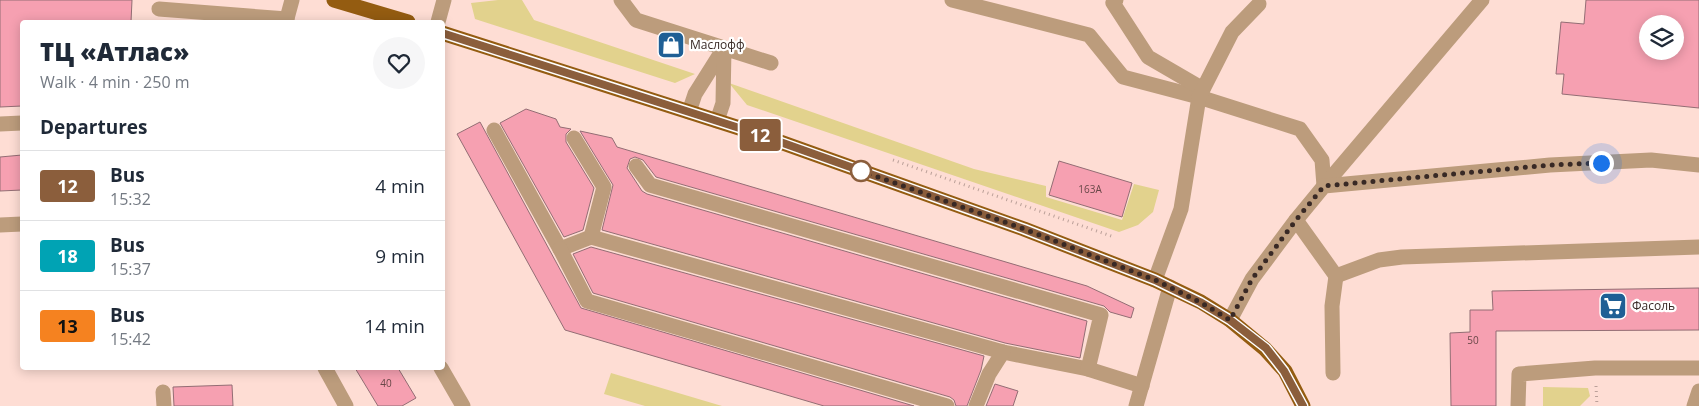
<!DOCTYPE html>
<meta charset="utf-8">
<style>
:root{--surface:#fff;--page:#f6f6f7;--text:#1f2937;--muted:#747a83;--line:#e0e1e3}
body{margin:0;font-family:"Open Sans",sans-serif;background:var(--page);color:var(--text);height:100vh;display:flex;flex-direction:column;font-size:19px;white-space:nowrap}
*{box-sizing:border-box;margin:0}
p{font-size:16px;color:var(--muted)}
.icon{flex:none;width:28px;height:28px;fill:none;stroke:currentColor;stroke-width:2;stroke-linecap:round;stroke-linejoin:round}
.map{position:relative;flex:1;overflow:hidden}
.panel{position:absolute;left:20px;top:20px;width:425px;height:350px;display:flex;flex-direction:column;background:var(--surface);border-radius:5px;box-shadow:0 2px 12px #0003}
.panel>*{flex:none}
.badge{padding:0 10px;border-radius:4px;font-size:18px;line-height:32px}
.fabs{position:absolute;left:1639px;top:15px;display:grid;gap:10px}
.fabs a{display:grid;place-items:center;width:45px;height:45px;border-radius:50%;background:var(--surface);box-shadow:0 2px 12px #0003;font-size:25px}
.you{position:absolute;width:25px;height:25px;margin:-12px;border:4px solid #fff;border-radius:50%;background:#1a73e8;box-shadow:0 0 0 8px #1a73e833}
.map>.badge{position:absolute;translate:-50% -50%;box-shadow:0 0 0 2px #fff}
h2{padding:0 20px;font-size:19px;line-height:45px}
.round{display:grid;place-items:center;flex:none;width:52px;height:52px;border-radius:26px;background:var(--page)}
.head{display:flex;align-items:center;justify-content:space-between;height:85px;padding:0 20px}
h1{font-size:24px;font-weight:800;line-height:38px}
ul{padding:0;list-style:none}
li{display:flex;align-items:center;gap:15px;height:70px;padding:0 20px;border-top:1px solid var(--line)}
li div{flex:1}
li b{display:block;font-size:19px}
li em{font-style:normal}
li .badge{min-width:55px;font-weight:700;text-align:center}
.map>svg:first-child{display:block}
.green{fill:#e2d28d}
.building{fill:#f6a0b1;stroke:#936d74;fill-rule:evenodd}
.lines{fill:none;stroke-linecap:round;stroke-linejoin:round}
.path{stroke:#bba099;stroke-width:3;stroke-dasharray:1 4;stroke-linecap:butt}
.minor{stroke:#bc9c7c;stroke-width:15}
.major{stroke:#945c11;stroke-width:15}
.line-casing{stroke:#fff;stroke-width:11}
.line{stroke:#8b5e3c;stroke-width:8}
.walk{stroke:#382925;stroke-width:5;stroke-dasharray:0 9}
.stop-dot{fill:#fff;stroke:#8b5e3c;stroke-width:2.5}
.labels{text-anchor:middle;stroke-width:4.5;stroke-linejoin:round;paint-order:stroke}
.number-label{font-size:10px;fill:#684748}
.poi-label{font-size:12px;fill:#382925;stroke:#fff;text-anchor:start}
</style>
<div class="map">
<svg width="1699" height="406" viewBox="0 0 1699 406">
<rect width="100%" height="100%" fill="#feddd4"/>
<!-- green -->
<g class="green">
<polygon points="498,0 522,0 534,20 695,74 675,83 475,19 471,3"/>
<polygon points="729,83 974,169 1046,186 1046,197 1122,220 1134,184 1159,190 1153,212 1138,225 1119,232 747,105"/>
<polygon points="611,373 722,406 645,406 604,394"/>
<polygon points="1543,387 1588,388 1590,396 1580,406 1543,406"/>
</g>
<!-- building -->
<g class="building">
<polygon points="0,0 132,0 131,22 22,22 22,106 0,107"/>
<path d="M1586,0H1699V108L1562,94L1564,74H1556L1561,22L1584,24ZM1648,24H1675V51H1648Z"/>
<polygon points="526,109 556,119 560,127 571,129 566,134 566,142 594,188 583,230 564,237 500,123"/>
<polygon points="480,122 581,308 914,406 824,406 565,330 457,134"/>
<polygon points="580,131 612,138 617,147 1087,286 1134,308 1131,318 1110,312 1104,306 656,177 643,160 635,157 630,159 627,168 642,191 647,194 1087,321 1080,358 1005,343 602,230 613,185"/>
<polygon points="22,155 22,190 0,191 0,157"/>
<polygon points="1059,161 1132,183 1122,217 1049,195"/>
<polygon points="591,247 984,356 981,370 967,406 956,406 954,400 950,397 593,293 573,254"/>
<polygon points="1699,288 1699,330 1496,331 1496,406 1451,406 1450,333 1470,332 1470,310 1493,310 1492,291"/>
<polygon points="355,368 398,368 416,398 402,406 378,406"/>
<polygon points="995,384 1018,391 1013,406 986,406"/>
<polygon points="232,385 233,406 174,406 173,387"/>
</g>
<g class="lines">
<!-- path -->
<g class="path">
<polyline points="893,160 1114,237"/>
<polyline points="1596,386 1597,406"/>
</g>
<!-- minor -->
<g class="minor">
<polyline points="621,0 636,20 724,48 695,94 689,112"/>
<polyline points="952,0 1089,35 1123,77 1199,97 1300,129 1322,160 1324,186"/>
<polyline points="1116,0 1113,3 1148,57 1203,89"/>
<polyline points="159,9 287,19"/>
<polyline points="286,22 292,0"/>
<polyline points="438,22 444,0"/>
<polyline points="717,121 723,103 724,48 771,63"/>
<polyline points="0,124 22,123"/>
<polyline points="494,130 560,249 591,237"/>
<polyline points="574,138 604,187 591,237 1003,352 1088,369"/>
<polyline points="636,166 650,185 1101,315 1088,369 1142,386"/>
<polyline points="1324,186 1482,0"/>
<polyline points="1296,220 1336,276 1379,260 1402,257 1699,247"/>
<polyline points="0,225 22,224"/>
<polyline points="560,249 587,301 947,406"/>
<polyline points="1155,280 1181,209 1199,97 1232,32 1259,4"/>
<polyline points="1230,320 1252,279 1296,220 1324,186 1550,165 1651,160 1699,165"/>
<polyline points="325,368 346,406"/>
<polyline points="441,368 463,406"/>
<polyline points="1333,373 1332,306 1336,276"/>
<polyline points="163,392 164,406"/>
<polyline points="976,406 989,374 1003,352"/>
<polyline points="1136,406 1170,287"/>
<polyline points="1518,406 1519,374 1595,368 1699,368"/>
<polyline points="1694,406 1699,391"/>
</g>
<!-- major -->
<g class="major">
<polyline points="334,0 408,22"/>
<polyline points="442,33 755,133 1024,229 1155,280 1201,302 1230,320 1265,349 1285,371 1303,406"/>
</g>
</g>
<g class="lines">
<!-- line casing -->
<g class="line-casing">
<polyline id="line" points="442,33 755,133 1024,229 1155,280 1200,302 1230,320 1266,348 1284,371 1303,406"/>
</g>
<!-- line -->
<use href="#line" class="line"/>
<!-- walk -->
<polyline class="walk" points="861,171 1024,229 1155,280 1200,302 1230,320 1252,279 1296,220 1324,186 1550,165 1601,163"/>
</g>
<!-- icons -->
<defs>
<g id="shop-square" transform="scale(1.4375)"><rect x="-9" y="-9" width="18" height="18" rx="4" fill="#1f5f95" stroke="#fff"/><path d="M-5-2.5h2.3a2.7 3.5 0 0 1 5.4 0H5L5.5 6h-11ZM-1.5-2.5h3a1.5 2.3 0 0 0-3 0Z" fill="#fff"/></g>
<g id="supermarket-square" transform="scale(1.4375)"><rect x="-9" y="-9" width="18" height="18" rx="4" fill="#1f5f95" stroke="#fff"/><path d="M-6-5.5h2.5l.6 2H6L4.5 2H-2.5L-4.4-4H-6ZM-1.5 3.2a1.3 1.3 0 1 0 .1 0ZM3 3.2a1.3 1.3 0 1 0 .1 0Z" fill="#fff"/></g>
</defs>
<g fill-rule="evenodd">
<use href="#shop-square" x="671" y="45"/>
<use href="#supermarket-square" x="1613" y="306"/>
</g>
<!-- markers -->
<circle class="stop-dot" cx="861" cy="171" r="10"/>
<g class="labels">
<!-- number labels -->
<g class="number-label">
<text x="1090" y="193">163А</text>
<text x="1473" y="344">50</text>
<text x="386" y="387">40</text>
</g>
<!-- poi labels -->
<g class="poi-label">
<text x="690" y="49">Маслофф</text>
<text x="1632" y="310">Фасоль</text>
</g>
</g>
</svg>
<div class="fabs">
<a><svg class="icon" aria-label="layers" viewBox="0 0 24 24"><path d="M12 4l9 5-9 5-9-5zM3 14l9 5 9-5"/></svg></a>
</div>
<div class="you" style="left:1601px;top:163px"></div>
<b class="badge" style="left:760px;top:135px;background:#8b5e3c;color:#fff">12</b>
<section class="panel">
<div class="head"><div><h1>ТЦ «Атлас»</h1><p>Walk · 4 min · 250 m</p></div><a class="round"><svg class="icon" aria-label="heart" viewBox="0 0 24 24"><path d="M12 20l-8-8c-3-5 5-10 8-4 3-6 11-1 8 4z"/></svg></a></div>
<h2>Departures</h2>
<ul>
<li><span class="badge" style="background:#8b5e3c;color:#fff">12</span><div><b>Bus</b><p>15:32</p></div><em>4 min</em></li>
<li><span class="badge" style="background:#00a3b4;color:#fff">18</span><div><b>Bus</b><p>15:37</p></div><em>9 min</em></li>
<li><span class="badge" style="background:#f58220;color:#111">13</span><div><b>Bus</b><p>15:42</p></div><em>14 min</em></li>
</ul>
</section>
</div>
